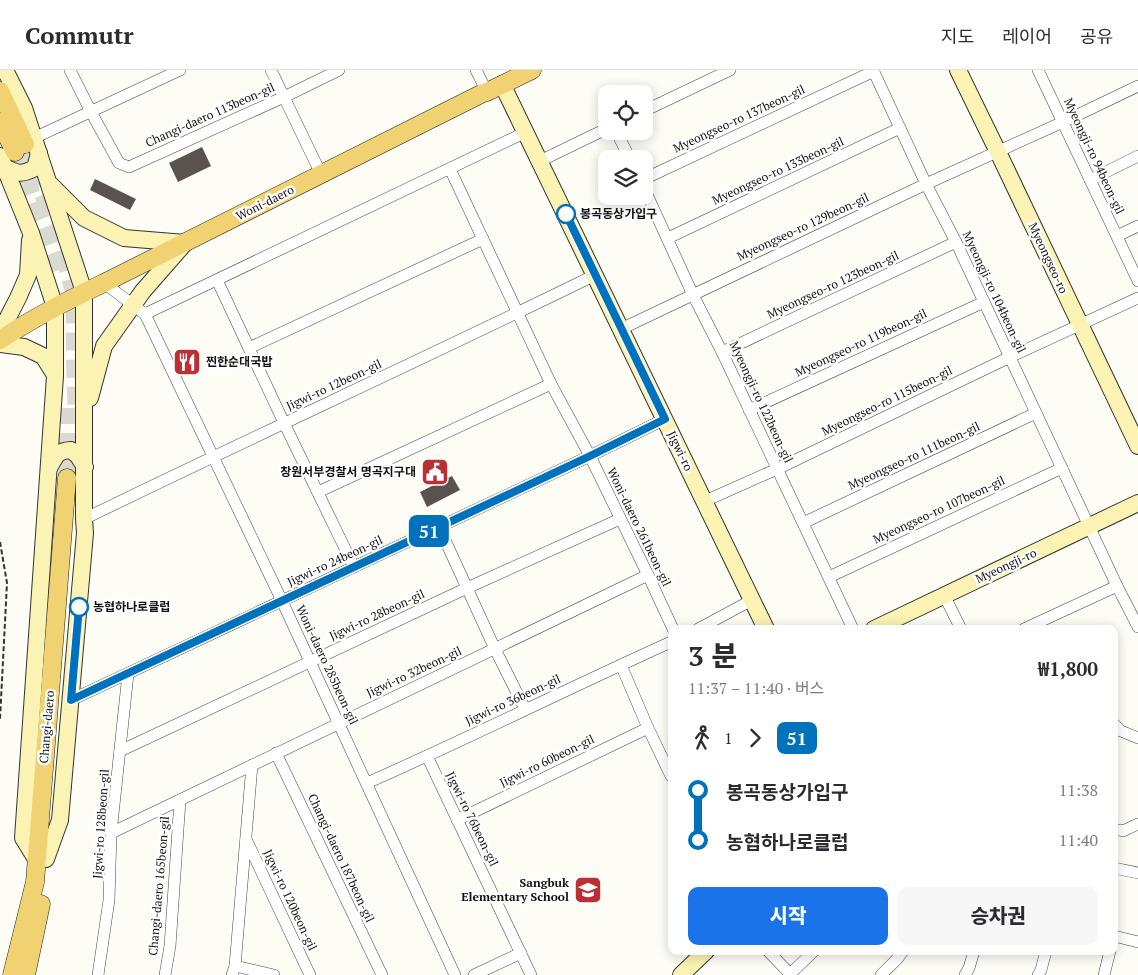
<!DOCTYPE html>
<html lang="ko">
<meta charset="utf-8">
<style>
:root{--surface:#fff;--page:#f7f7f7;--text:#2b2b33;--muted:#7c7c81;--line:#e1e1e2;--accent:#1a73e8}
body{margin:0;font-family:"PT Serif","Noto Sans KR",serif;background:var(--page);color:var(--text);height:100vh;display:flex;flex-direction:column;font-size:19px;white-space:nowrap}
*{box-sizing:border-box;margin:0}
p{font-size:16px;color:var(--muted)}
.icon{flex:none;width:28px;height:28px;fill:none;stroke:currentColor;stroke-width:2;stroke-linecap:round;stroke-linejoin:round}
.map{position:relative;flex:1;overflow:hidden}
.side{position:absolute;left:668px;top:555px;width:450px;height:330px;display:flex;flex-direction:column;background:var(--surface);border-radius:10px;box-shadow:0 2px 12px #0003}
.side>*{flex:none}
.badge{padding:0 10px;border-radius:8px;font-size:18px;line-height:32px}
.fabs{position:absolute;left:598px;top:15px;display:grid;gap:10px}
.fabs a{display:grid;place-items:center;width:55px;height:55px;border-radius:10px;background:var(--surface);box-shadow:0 2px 12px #0003;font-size:25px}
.map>.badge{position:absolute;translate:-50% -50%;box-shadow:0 0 0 2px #fff}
.legs{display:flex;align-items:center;gap:8px;height:55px;padding:0 20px;font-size:16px}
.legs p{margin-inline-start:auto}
.head{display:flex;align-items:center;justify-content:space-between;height:85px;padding:0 20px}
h1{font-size:28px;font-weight:800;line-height:38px}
.cta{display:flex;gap:10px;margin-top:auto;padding:10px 20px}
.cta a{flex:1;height:58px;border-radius:10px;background:var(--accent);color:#fff;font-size:20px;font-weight:800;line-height:58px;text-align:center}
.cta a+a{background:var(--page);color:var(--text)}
ul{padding:0 20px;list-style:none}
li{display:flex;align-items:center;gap:18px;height:50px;font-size:19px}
li i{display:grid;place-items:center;width:8px;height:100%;margin:0 6px;background:currentColor}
li i::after{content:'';width:12px;height:12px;margin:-6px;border:4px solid;border-radius:50%;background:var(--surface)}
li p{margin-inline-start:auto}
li:first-child i{background:linear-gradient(#0000 50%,currentColor 0)}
li:last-child i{background:linear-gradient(currentColor 50%,#0000 0)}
header{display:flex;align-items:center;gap:30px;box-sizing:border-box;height:70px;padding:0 25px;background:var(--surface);border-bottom:1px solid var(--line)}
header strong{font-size:24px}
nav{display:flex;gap:28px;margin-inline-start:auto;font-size:18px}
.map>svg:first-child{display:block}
.building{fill:#59524e}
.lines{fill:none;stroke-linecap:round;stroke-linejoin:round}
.primary-tunnel{stroke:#dadad3;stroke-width:18;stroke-dasharray:18 9;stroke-linecap:butt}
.street-casing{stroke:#444;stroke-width:12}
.secondary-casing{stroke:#333;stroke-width:18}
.primary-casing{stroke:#222;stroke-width:19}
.path{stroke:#333;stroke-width:2;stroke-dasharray:5 2.5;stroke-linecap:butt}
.street{stroke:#fff;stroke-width:11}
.secondary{stroke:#faf3b4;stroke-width:16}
.primary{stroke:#f1d273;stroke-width:18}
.line-1-casing{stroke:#fff;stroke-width:11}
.line-1{stroke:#0072bc;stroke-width:8}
.stop-1-dot{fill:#fff;stroke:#0072bc;stroke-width:2.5}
.labels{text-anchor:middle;stroke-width:5;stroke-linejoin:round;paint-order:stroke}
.street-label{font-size:12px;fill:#111;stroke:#fff}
.stop-label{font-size:12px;font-weight:bold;fill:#111;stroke:#fff;text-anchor:start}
.poi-label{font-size:12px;font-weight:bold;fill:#111;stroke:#fff;text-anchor:end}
</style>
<header>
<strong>Commutr</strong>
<nav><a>지도</a><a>레이어</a><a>공유</a></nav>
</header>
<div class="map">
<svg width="1138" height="905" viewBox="0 0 1138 905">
<rect width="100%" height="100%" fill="#fefdf5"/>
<!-- building -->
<g class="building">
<polygon points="202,77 211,96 178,112 169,93"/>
<polygon points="95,109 136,129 130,140 90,120"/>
<polygon points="452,406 460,420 427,437 420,422"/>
</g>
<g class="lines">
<!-- primary-tunnel -->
<g class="primary-tunnel">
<polyline points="25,74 51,146"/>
<polyline points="15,82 61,201"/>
<polyline points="64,183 75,226 75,287 77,353"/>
<polyline points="67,408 67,338"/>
</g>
<!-- street casing -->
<g class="street-casing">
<g id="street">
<polyline points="70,0 91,42 119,93 129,97 284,27 339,0"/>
<polyline points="271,0 321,104"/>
<polyline points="476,0 487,22"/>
<polyline points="873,0 926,114 956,172 1117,516 1138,557"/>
<polyline points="1038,0 1138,211"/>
<polyline points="644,41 730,0"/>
<polyline points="616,61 630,89"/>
<polyline points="34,68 180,0"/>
<polyline points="540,91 606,59"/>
<polyline points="450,99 551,314 590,386 648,505 673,559"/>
<polyline points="644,109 874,1"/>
<polyline points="1090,110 1138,86"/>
<polyline points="644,118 693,225 722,282 853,559"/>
<polyline points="1117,166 1138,156"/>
<polyline points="668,168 900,58"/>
<polyline points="217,210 284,353 354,497"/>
<polyline points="104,213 145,244 282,531 455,905"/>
<polyline points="145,244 526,62"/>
<polyline points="621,259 926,114 1063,52 1138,16"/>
<polyline points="249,278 483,169"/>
<polyline points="722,282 956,172"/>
<polyline points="749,340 984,232"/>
<polyline points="318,422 551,314"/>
<polyline points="705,431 777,399 1010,287 1138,228"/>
<path d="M84,449C254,366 426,288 595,205"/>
<polyline points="803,453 1036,343"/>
<polyline points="439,457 495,579 525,639"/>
<polyline points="829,507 1062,398"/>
<polyline points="944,525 961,559"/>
<polyline points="698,559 752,530"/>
<polyline points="1024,559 1117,516"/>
<polyline points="621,595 648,658 671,706"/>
<polyline points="71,630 590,386 665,349"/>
<polyline points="1114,654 1121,661 1138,668"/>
<polyline points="120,681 467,518 620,449"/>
<polyline points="276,683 382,905"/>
<polyline points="427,686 531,905"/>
<path d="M367,713C469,668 569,618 671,572"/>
<polyline points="457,750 648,658"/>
<polyline points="1114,759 1123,761 1138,754"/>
<polyline points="111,763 648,505"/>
<polyline points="246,769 310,905"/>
<polyline points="1114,798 1138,803"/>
<polyline points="1114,866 1138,872"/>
<polyline points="768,881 791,905"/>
<polyline points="235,896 274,905"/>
<polyline points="98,905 109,830 111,763 128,604"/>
<polyline points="165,905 170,876 180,730"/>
<polyline points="232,905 235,896 252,695"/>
<polyline points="474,905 521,883"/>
<polyline points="789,905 814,881"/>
<polyline points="881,905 898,888 903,881"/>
<polyline points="965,905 969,898 974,881"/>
<polyline points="1038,905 1041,900 1046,881"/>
<polyline points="1104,905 1110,881"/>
</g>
</g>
<!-- secondary casing -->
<g class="secondary-casing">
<g id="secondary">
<polyline points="5,0 24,38 84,222 84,449 85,463 60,750 46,789"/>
<polyline points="958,0 998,82 1138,376"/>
<polyline points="502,14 766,559"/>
<polyline points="0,86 31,163 55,237 55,306 23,768 36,789"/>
<path d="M4,97C18,104 21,105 35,98L39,83"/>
<polyline points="51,115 84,148 124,168 185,173"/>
<polyline points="0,263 18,228 28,205 30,170"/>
<polyline points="0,274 24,277 43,286 55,305"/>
<polyline points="90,328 104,276 143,221 185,173"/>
<path d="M49,398C56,386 56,381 71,380L78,386L85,397"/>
<polyline points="874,559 1138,433"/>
<polyline points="681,905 706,881"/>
</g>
</g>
<!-- primary casing -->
<g class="primary-casing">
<g id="primary">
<polyline points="0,21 25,74"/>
<polyline points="0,52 15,82"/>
<path d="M0,270C33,248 68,230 104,213L483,23L487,22L532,0"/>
<polyline points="12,905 35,812 67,408"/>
<polyline points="26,905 41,834"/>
</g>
</g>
<!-- path -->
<polyline class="path" points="0,472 7,513 0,649"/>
<!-- street -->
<use href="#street" class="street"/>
<!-- secondary -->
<use href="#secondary" class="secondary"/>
<!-- primary -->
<use href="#primary" class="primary"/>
</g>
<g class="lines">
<!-- line-1 casing -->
<g class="line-1-casing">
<polyline id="line-1" points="79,537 71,630 590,386 665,349 566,144"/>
</g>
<!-- line-1 -->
<use href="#line-1" class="line-1"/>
</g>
<!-- icons -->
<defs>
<g id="restaurant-square" transform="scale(1.4375)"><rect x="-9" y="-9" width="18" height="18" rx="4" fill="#bb2f35" stroke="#fff"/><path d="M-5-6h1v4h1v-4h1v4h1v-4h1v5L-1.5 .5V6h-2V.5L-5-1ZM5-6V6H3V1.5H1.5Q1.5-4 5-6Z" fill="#fff"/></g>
<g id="civic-square" transform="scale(1.4375)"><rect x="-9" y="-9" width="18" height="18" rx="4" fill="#bb2f35" stroke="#fff"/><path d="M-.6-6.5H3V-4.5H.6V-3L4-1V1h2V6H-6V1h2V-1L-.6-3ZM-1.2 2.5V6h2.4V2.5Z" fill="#fff"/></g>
<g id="school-square" transform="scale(1.4375)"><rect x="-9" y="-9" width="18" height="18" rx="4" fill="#bb2f35" stroke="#fff"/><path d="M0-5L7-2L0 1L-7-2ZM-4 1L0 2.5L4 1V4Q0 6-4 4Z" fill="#fff"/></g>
</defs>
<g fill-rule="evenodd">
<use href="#restaurant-square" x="187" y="292"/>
<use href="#civic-square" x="435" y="402"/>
<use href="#school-square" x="588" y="820"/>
</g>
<!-- markers -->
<g class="stop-1-dot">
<circle cx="566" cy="144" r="9"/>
<circle cx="79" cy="537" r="9"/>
</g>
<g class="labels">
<!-- street labels -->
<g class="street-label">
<text transform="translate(210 45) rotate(-24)" y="4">Changi-daero 113beon-gil</text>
<text transform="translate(739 49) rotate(-25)" y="4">Myeongseo-ro 137beon-gil</text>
<text transform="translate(1094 86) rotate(65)" y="4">Myeongji-ro 94beon-gil</text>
<text transform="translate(778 101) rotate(-25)" y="4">Myeongseo-ro 133beon-gil</text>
<text transform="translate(265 133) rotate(-27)" y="4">Woni-daero</text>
<text transform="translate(803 157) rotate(-25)" y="4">Myeongseo-ro 129beon-gil</text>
<text transform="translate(1048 188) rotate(65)" y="4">Myeongseo-ro</text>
<text transform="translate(833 215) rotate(-25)" y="4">Myeongseo-ro 123beon-gil</text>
<text transform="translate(994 222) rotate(65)" y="4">Myeongji-ro 104beon-gil</text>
<text transform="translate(861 273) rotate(-25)" y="4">Myeongseo-ro 119beon-gil</text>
<text transform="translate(334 315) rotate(-25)" y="4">Jigwi-ro 12beon-gil</text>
<text transform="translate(887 331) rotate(-26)" y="4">Myeongseo-ro 115beon-gil</text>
<text transform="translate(761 332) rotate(65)" y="4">Myeongji-ro 122beon-gil</text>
<text transform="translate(680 381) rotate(64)" y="4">Jigwi-ro</text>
<text transform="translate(914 386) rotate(-25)" y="4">Myeongseo-ro 111beon-gil</text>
<text transform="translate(939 440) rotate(-25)" y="4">Myeongseo-ro 107beon-gil</text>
<text transform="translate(639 457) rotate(64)" y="4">Woni-daero 261beon-gil</text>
<text transform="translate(335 491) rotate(-25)" y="4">Jigwi-ro 24beon-gil</text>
<text transform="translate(1006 496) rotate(-25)" y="4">Myeongji-ro</text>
<text transform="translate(377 545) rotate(-25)" y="4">Jigwi-ro 28beon-gil</text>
<text transform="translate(327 595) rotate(65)" y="4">Woni-daero 285beon-gil</text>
<text transform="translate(414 602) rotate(-25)" y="4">Jigwi-ro 32beon-gil</text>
<text transform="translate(513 630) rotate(-25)" y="4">Jigwi-ro 36beon-gil</text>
<text transform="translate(47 657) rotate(-85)" y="4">Changi-daero</text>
<text transform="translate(547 691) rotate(-26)" y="4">Jigwi-ro 60beon-gil</text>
<text transform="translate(472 749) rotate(64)" y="4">Jigwi-ro 76beon-gil</text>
<text transform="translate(101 754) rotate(-86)" y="4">Jigwi-ro 128beon-gil</text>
<text transform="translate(341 788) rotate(65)" y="4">Changi-daero 187beon-gil</text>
<text transform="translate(159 816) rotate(-85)" y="4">Changi-daero 165beon-gil</text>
<text transform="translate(290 830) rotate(65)" y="4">Jigwi-ro 120beon-gil</text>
</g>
<!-- stop labels -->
<g class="stop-label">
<text x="580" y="148">봉곡동상가입구</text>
<text x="93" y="541">농협하나로클럽</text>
</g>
<!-- poi labels -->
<g class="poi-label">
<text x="206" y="296" text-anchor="start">찐한순대국밥</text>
<text x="416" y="406">창원서부경찰서 명곡지구대</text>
<text x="569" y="817">Sangbuk<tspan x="569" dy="14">Elementary School</tspan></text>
</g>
</g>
</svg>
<div class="fabs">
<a><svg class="icon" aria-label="locate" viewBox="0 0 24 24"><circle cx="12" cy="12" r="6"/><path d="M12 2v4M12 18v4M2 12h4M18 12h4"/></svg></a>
<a><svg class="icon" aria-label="layers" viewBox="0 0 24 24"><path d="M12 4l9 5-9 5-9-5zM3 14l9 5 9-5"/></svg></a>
</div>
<b class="badge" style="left:429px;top:461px;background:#0072bc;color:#fff">51</b>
<section class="side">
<div class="head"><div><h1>3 분</h1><p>11:37 – 11:40 · 버스</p></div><b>₩1,800</b></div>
<div class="legs"><svg class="icon" aria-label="walk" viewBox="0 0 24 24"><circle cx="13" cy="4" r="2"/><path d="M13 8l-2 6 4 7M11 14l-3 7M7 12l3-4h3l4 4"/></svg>1<svg class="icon" aria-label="forward" viewBox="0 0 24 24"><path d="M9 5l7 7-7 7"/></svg><b class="badge" style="background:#0072bc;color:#fff">51</b></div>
<ul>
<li><i style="color:#0072bc"></i><b>봉곡동상가입구</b><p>11:38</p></li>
<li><i style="color:#0072bc"></i><b>농협하나로클럽</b><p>11:40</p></li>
</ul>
<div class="cta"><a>시작</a><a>승차권</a></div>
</section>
</div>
